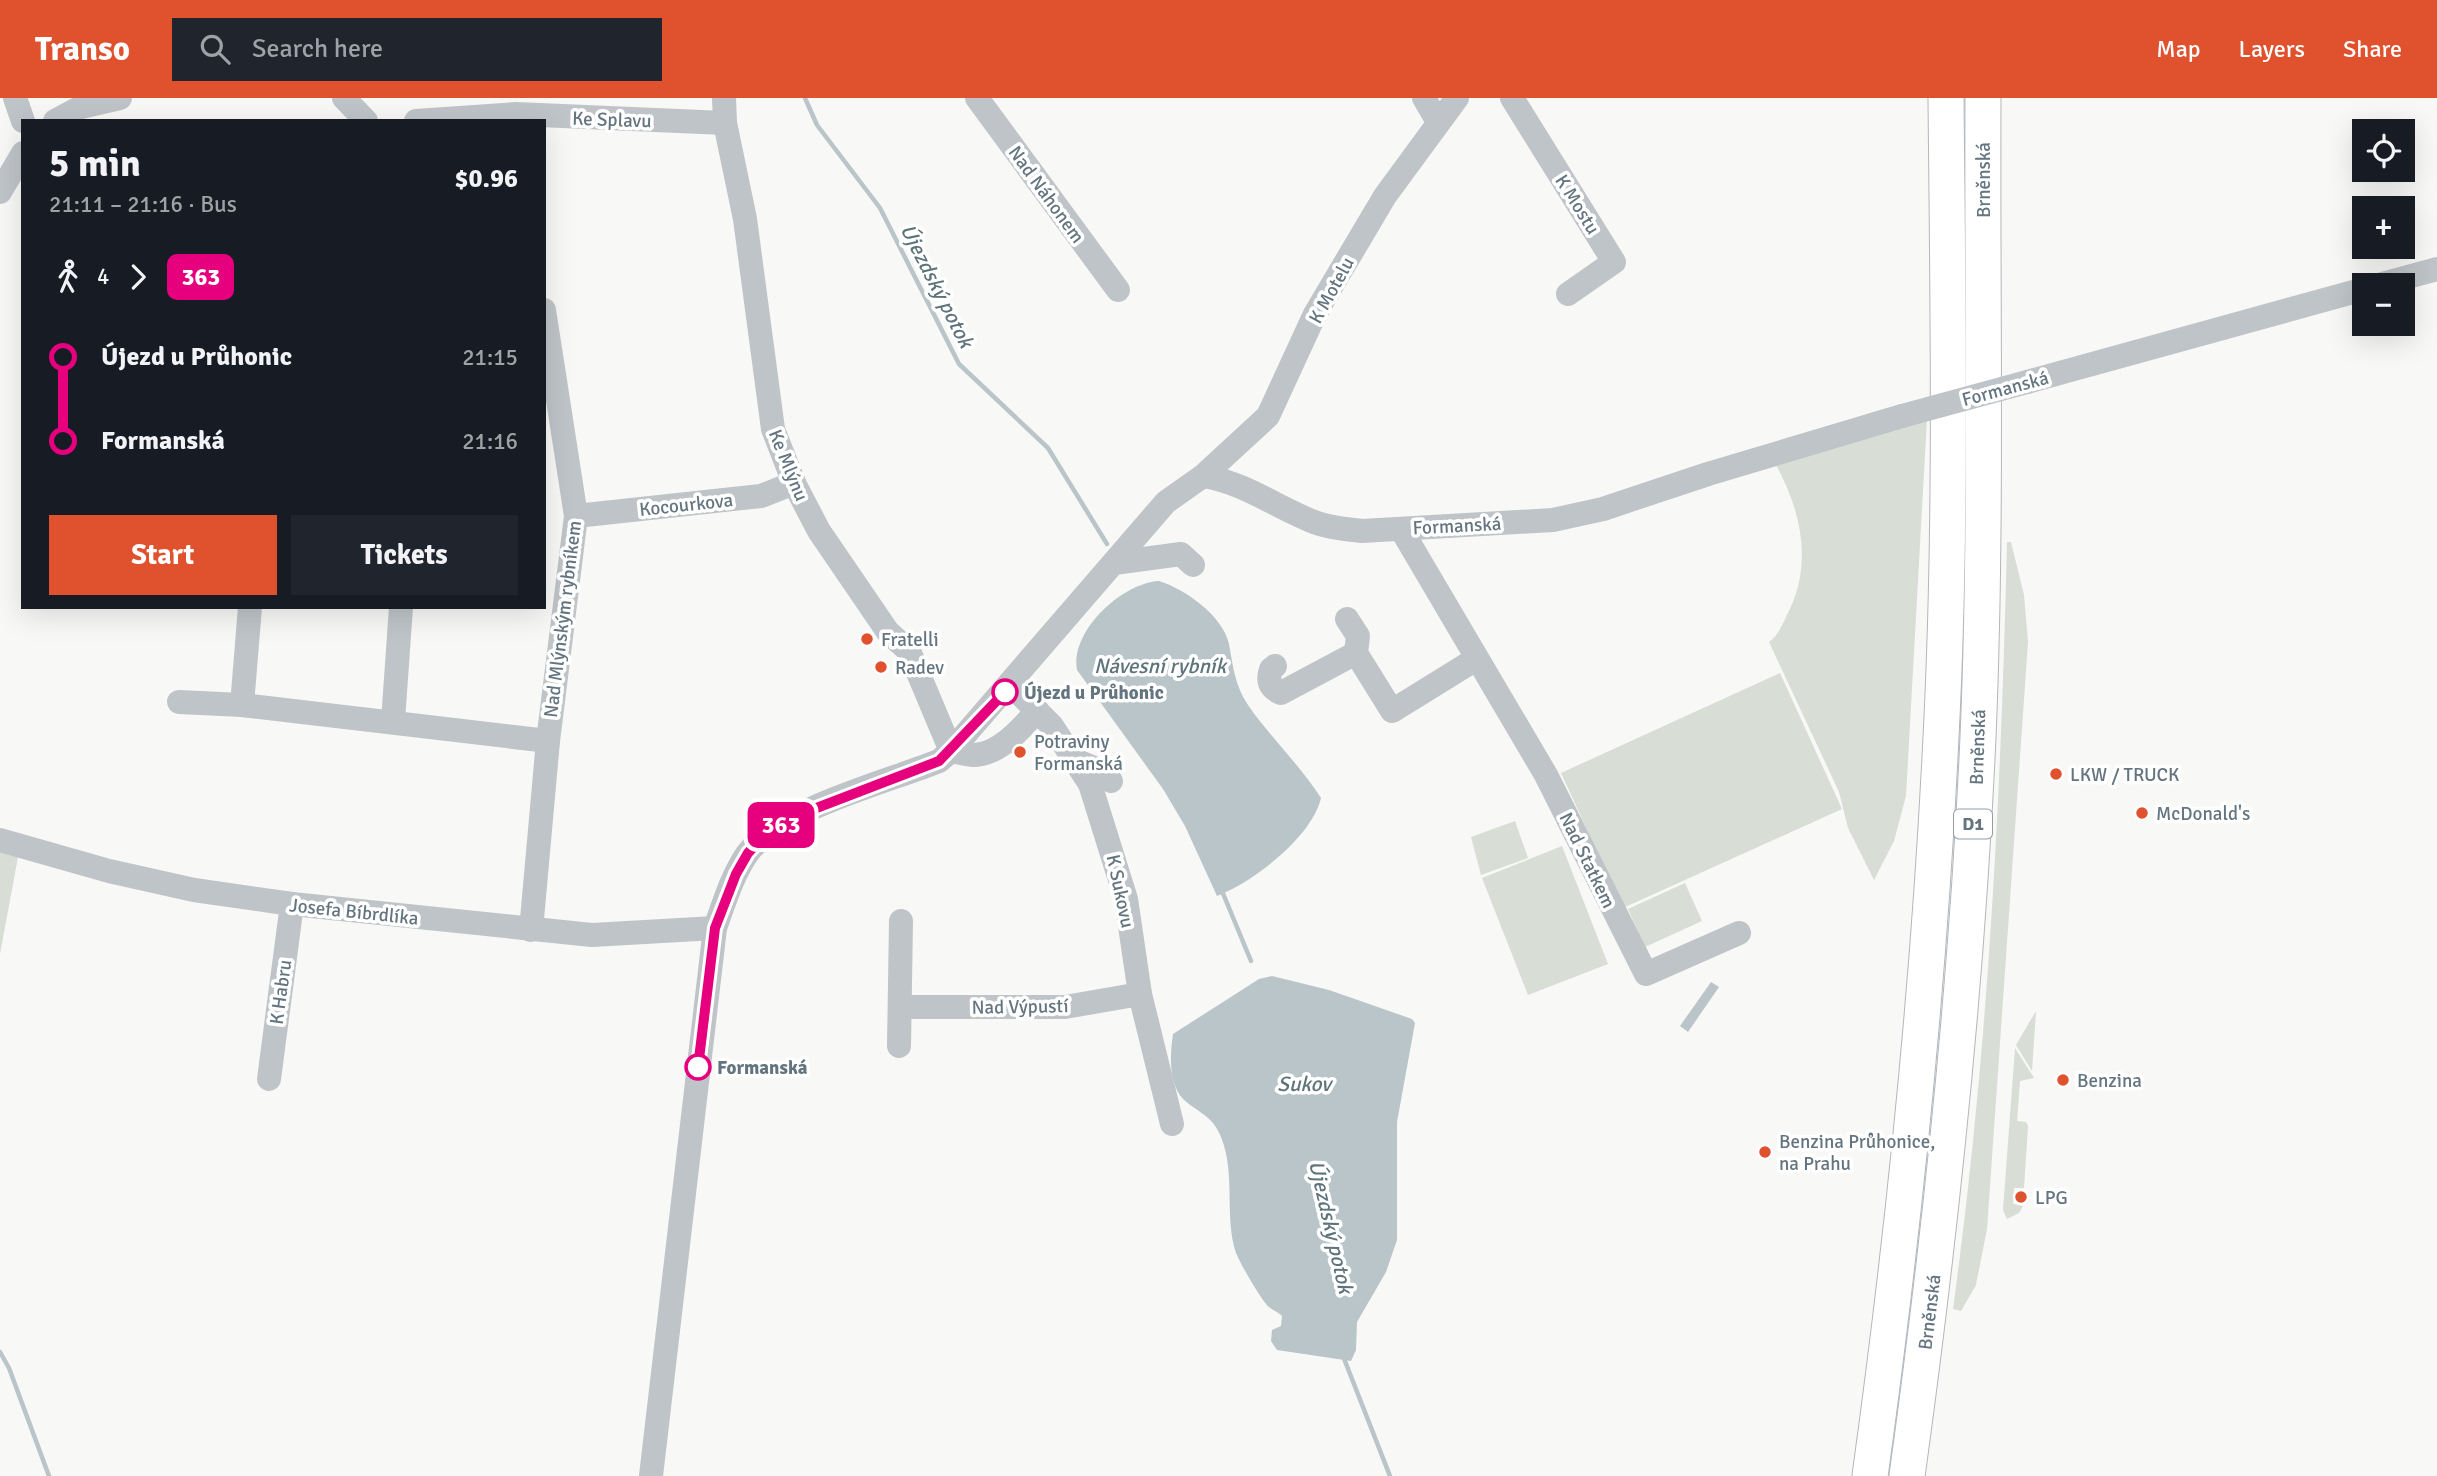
<!DOCTYPE html>
<meta charset="utf-8">
<style>
:root{--surface:#171b24;--page:#20242c;--text:#f1f3f6;--muted:#9ea1a6;--accent:#e0512e}
body{margin:0;font-family:Signika,sans-serif;background:var(--page);color:var(--text);height:100vh;display:flex;flex-direction:column;font-size:26px;white-space:nowrap}
*{box-sizing:border-box;margin:0}
p{font-size:23px;color:var(--muted)}
.icon{flex:none;width:38px;height:38px;fill:none;stroke:currentColor;stroke-width:2;stroke-linecap:round;stroke-linejoin:round}
.map{position:relative;flex:1;overflow:hidden}
.sheet{position:absolute;left:21px;top:21px;width:525px;height:490px;display:flex;flex-direction:column;background:var(--surface);border-radius:0px;box-shadow:0 7px 28px #0002}
.sheet>*{flex:none}
.badge{padding:0 14px;border-radius:10px;font-size:24px;line-height:46px}
.tools{position:absolute;left:2352px;top:21px;display:grid;gap:14px}
.tools a{display:grid;place-items:center;width:63px;height:63px;border-radius:0px;background:var(--surface);box-shadow:0 7px 28px #0002;font-size:35px}
.map>.badge{position:absolute;translate:-50% -50%;box-shadow:0 0 0 4px #fff}
.legs{display:flex;align-items:center;gap:10px;height:77px;padding:0 28px;font-size:23px}
.legs p{margin-inline-start:auto}
.overview{display:flex;align-items:center;justify-content:space-between;height:119px;padding:0 28px}
h1{font-size:38px;font-weight:700;line-height:52px}
.action{display:flex;gap:14px;margin-top:auto;padding:14px 28px}
.action a{flex:1;height:80px;border-radius:0px;background:var(--accent);color:#fff;font-size:28px;font-weight:700;line-height:80px;text-align:center}
.action a+a{background:var(--page);color:var(--text)}
ul{padding:0 28px;list-style:none}
li{display:flex;align-items:center;gap:24px;height:84px;font-size:26px}
li i{display:grid;place-items:center;width:10px;height:100%;margin:0 9px;background:currentColor}
li i::after{content:'';width:18px;height:18px;margin:-9px;border:5px solid;border-radius:50%;background:var(--surface)}
li p{margin-inline-start:auto}
li:first-child i{background:linear-gradient(#0000 50%,currentColor 0)}
li:last-child i{background:linear-gradient(currentColor 50%,#0000 0)}
header{display:flex;align-items:center;gap:42px;box-sizing:border-box;height:98px;padding:0 35px;background:var(--accent);color:#fff}
header strong{font-size:33px}
nav{display:flex;gap:38px;margin-inline-start:auto;font-size:24px}
.search{width:490px;height:63px;background:var(--page);display:flex;align-items:center;gap:18px;box-sizing:border-box;padding:0 24px;border-radius:0px;color:var(--muted);font-size:26px}
.map>svg:first-child{display:block}
.green{fill:#d8ddd5}
.water{fill:#b9c5c9}
.lines{fill:none;stroke-linecap:round;stroke-linejoin:round}
.stream{stroke:#b9c5c9;stroke-width:4.5}
.highway-casing{stroke:#b3b7bb;stroke-width:37}
.minor{stroke:#bfc4c8;stroke-width:24}
.highway{stroke:#fff;stroke-width:35}
.minor-bridge{stroke:#bfc4c8;stroke-width:24}
.line-1-casing{stroke:#fff;stroke-width:16}
.line-1{stroke:#e6007e;stroke-width:10}
.poi-dot{fill:#e0512e;stroke:#fff;stroke-width:2.5}
.stop-1-dot{fill:#fff;stroke:#e6007e;stroke-width:3.5}
.labels{text-anchor:middle;stroke-width:7;stroke-linejoin:round;paint-order:stroke}
.shield{fill:#fff;stroke:#929ea6;stroke-width:2}
.shield-label{font-size:18px;font-weight:bold;fill:#647580}
.street-label{font-size:19px;fill:#647580;stroke:#fff}
.poi-label{font-size:19px;fill:#647580;stroke:#fff;text-anchor:start}
.stop-label{font-size:19px;font-weight:bold;fill:#647580;stroke:#fff;text-anchor:start}
.water-label{font-size:21px;font-style:italic;fill:#5e747a;stroke:#fff}
</style>
<header>
<strong>Transo</strong>
<div class="search"><svg class="icon" aria-label="search" viewBox="0 0 24 24"><circle cx="10" cy="10" r="6"/><path d="M15 15l6 6"/></svg>Search here</div>
<nav><a>Map</a><a>Layers</a><a>Share</a></nav>
</header>
<div class="map">
<svg width="2437" height="1378" viewBox="0 0 2437 1378">
<rect width="100%" height="100%" fill="#f8f8f6"/>
<!-- green -->
<g class="green">
<path d="M1927,321L1906,698L1894,743L1874,782L1848,730L1839,694L1769,544C1778,538 1782,527 1787,517C1814,465 1801,412 1774,363Z"/>
<path d="M2007,444H2011L2024,497L2028,544L1987,1131L1976,1187L1961,1213L1953,1211C1988,957 2001,701 2007,444Z"/>
<polygon points="1780,575 1842,711 1623,810 1561,675"/>
<polygon points="1515,723 1528,760 1481,777 1471,739"/>
<polygon points="1562,748 1608,866 1528,897 1482,780"/>
<polygon points="0,754 18,759 0,856"/>
<polygon points="1685,785 1702,823 1645,849 1628,811"/>
<polygon points="2036,913 2032,973 2016,947"/>
<polygon points="2015,950 2034,980 2020,983 2017,1023 2026,1024 2028,1028 2024,1090 2014,1090 2013,1106 2023,1108 2019,1115 2007,1121 2003,1112"/>
</g>
<!-- water -->
<g class="water">
<path d="M1159,483C1185,491 1223,518 1229,546C1233,568 1235,588 1248,607C1270,639 1300,667 1321,700C1312,739 1253,784 1217,798L1185,728L1163,691L1077,572C1070,533 1122,485 1159,483Z"/>
<path d="M1272,878L1329,892L1412,921L1415,925L1397,1024V1142L1386,1174L1357,1224L1356,1252L1351,1263L1277,1252L1271,1243L1272,1232L1281,1228L1282,1218C1278,1214 1274,1213 1269,1209C1261,1202 1240,1165 1236,1155C1224,1118 1236,1076 1221,1039C1213,1018 1199,1015 1184,1002C1168,986 1170,956 1173,936L1259,881Z"/>
<polygon points="1711,884 1719,889 1688,934 1680,928"/>
</g>
<g class="lines">
<!-- stream -->
<g class="stream">
<polyline points="805,0 817,27 880,110 959,266 1048,350 1107,446"/>
<polyline points="1222,793 1251,863"/>
<polyline points="0,1254 9,1270 49,1378"/>
<polyline points="1343,1258 1390,1378"/>
</g>
<!-- highway casing -->
<g class="highway-casing">
<g id="highway">
<path d="M1870,1378C1904,1132 1929,887 1941,639C1952,426 1948,213 1946,0"/>
<path d="M1907,1378C1941,1132 1967,887 1978,639C1987,426 1982,213 1983,0"/>
</g>
</g>
<!-- minor -->
<g class="minor">
<polyline points="15,0 23,23"/>
<polyline points="344,0 366,23"/>
<polyline points="724,0 725,25 745,121 773,331 794,385 819,433 888,534 909,553 951,653"/>
<polyline points="977,0 1118,192"/>
<polyline points="1424,0 1438,24"/>
<polyline points="1512,0 1614,164 1568,196"/>
<polyline points="55,23 81,9 120,0"/>
<polyline points="416,23 516,16 725,25"/>
<polyline points="0,94 23,55"/>
<polyline points="2378,187 2437,171"/>
<polyline points="2027,284 2364,191"/>
<polyline points="1203,378 1268,318 1315,216 1385,98 1457,0"/>
<polyline points="576,418 761,398 794,385"/>
<polyline points="1401,431 1546,677 1646,876 1739,835"/>
<polyline points="1114,465 1181,456 1193,467"/>
<polyline points="1347,521 1358,538 1356,555 1392,613 1476,561"/>
<path d="M1275,568L1271,571C1267,583 1270,590 1281,595L1356,555"/>
<polyline points="1011,587 1052,628 1090,686 1126,801 1140,896 1172,1026"/>
<polyline points="179,604 242,607 548,643"/>
<polyline points="242,607 250,509"/>
<polyline points="393,623 401,509"/>
<path d="M951,653C958,654 967,657 973,657C998,657 1023,630 1037,612"/>
<polyline points="1075,662 1104,674 1111,683"/>
<polyline points="0,742 109,773 194,792 292,806 592,837 715,830"/>
<polyline points="531,832 548,643 576,418 544,212"/>
<polyline points="900,909 1065,909 1140,896"/>
<polyline points="899,948 901,823"/>
<polyline points="269,981 292,806"/>
<path d="M651,1378L715,830C724,805 732,778 747,756C779,711 887,684 939,663L951,653L1166,404L1203,378C1243,384 1276,409 1314,424C1329,430 1346,431 1362,433L1553,422L1603,411L1708,376L1902,318"/>
</g>
<!-- highway -->
<use href="#highway" class="highway"/>
<!-- minor-bridge -->
<polyline class="minor-bridge" points="1902,318 2027,284"/>
</g>
<g class="lines">
<!-- line-1 casing -->
<g class="line-1-casing">
<polyline id="line-1" points="698,969 715,830 736,776 748,755 764,738 793,719 939,663 1005,594"/>
</g>
<!-- line-1 -->
<use href="#line-1" class="line-1"/>
</g>
<!-- markers -->
<g class="poi-dot">
<circle cx="867" cy="541" r="7"/>
<circle cx="881" cy="569" r="7"/>
<circle cx="1020" cy="654" r="7"/>
<circle cx="2056" cy="676" r="7"/>
<circle cx="2142" cy="715" r="7"/>
<circle cx="2063" cy="982" r="7"/>
<circle cx="1765" cy="1054" r="7"/>
<circle cx="2021" cy="1099" r="7"/>
</g>
<g class="stop-1-dot">
<circle cx="1005" cy="594" r="12"/>
<circle cx="698" cy="969" r="12"/>
</g>
<g class="labels">
<!-- shield labels -->
<rect class="shield" x="1954" y="711.5" width="38" height="29" rx="5"/>
<g class="shield-label">
<text x="1973" y="732">D1</text>
</g>
<!-- street labels -->
<g class="street-label">
<text transform="translate(612 21) rotate(2)" y="7">Ke Splavu</text>
<text transform="translate(1983 82) rotate(-90)" y="7">Brněnská</text>
<text transform="translate(1047 96) rotate(54)" y="7">Nad Náhonem</text>
<text transform="translate(1578 106) rotate(58)" y="7">K Mostu</text>
<text transform="translate(1331 192) rotate(-61)" y="7">K Motelu</text>
<text transform="translate(2005 290) rotate(-15)" y="7">Formanská</text>
<text transform="translate(789 367) rotate(68)" y="7">Ke Mlýnu</text>
<text transform="translate(686 406) rotate(-6)" y="7">Kocourkova</text>
<text transform="translate(1457 427) rotate(-3)" y="7">Formanská</text>
<text transform="translate(562 521) rotate(-83)" y="7">Nad Mlýnským rybníkem</text>
<text transform="translate(1977 649) rotate(-88)" y="7">Brněnská</text>
<text transform="translate(1588 762) rotate(64)" y="7">Nad Statkem</text>
<text transform="translate(1121 793) rotate(78)" y="7">K Sukovu</text>
<text transform="translate(354 813) rotate(6)" y="7">Josefa Bíbrdlíka</text>
<text transform="translate(280 894) rotate(-82)" y="7">K Habru</text>
<text transform="translate(1020 908) rotate(-1)" y="7">Nad Výpustí</text>
<text transform="translate(1929 1214) rotate(-83)" y="7">Brněnská</text>
</g>
<!-- poi labels -->
<g class="poi-label">
<text x="881" y="548">Fratelli</text>
<text x="895" y="576">Radev</text>
<text x="1034" y="650">Potraviny<tspan x="1034" dy="22">Formanská</tspan></text>
<text x="2070" y="683">LKW / TRUCK</text>
<text x="2156" y="722">McDonald's</text>
<text x="2077" y="989">Benzina</text>
<text x="1779" y="1050">Benzina Průhonice,<tspan x="1779" dy="22">na Prahu</tspan></text>
<text x="2035" y="1106">LPG</text>
</g>
<!-- stop labels -->
<g class="stop-label">
<text x="1024" y="601">Újezd u Průhonic</text>
<text x="717" y="976">Formanská</text>
</g>
<!-- water labels -->
<g class="water-label">
<text transform="translate(937 188) rotate(63)" y="7">Újezdský potok</text>
<text x="1160" y="575">Návesní rybník</text>
<text x="1304" y="993">Sukov</text>
<text transform="translate(1331 1129) rotate(77)" y="7">Újezdský potok</text>
</g>
</g>
</svg>
<div class="tools">
<a><svg class="icon" aria-label="locate" viewBox="0 0 24 24"><circle cx="12" cy="12" r="6"/><path d="M12 2v4M12 18v4M2 12h4M18 12h4"/></svg></a>
<a>+</a>
<a>−</a>
</div>
<b class="badge" style="left:781px;top:727px;background:#e6007e;color:#fff">363</b>
<section class="sheet">
<div class="overview"><div><h1>5 min</h1><p>21:11 – 21:16 · Bus</p></div><b>$0.96</b></div>
<div class="legs"><svg class="icon" aria-label="walk" viewBox="0 0 24 24"><circle cx="13" cy="4" r="2"/><path d="M13 8l-2 6 4 7M11 14l-3 7M7 12l3-4h3l4 4"/></svg>4<svg class="icon" aria-label="forward" viewBox="0 0 24 24"><path d="M9 5l7 7-7 7"/></svg><b class="badge" style="background:#e6007e;color:#fff">363</b></div>
<ul>
<li><i style="color:#e6007e"></i><b>Újezd u Průhonic</b><p>21:15</p></li>
<li><i style="color:#e6007e"></i><b>Formanská</b><p>21:16</p></li>
</ul>
<div class="action"><a>Start</a><a>Tickets</a></div>
</section>
</div>
